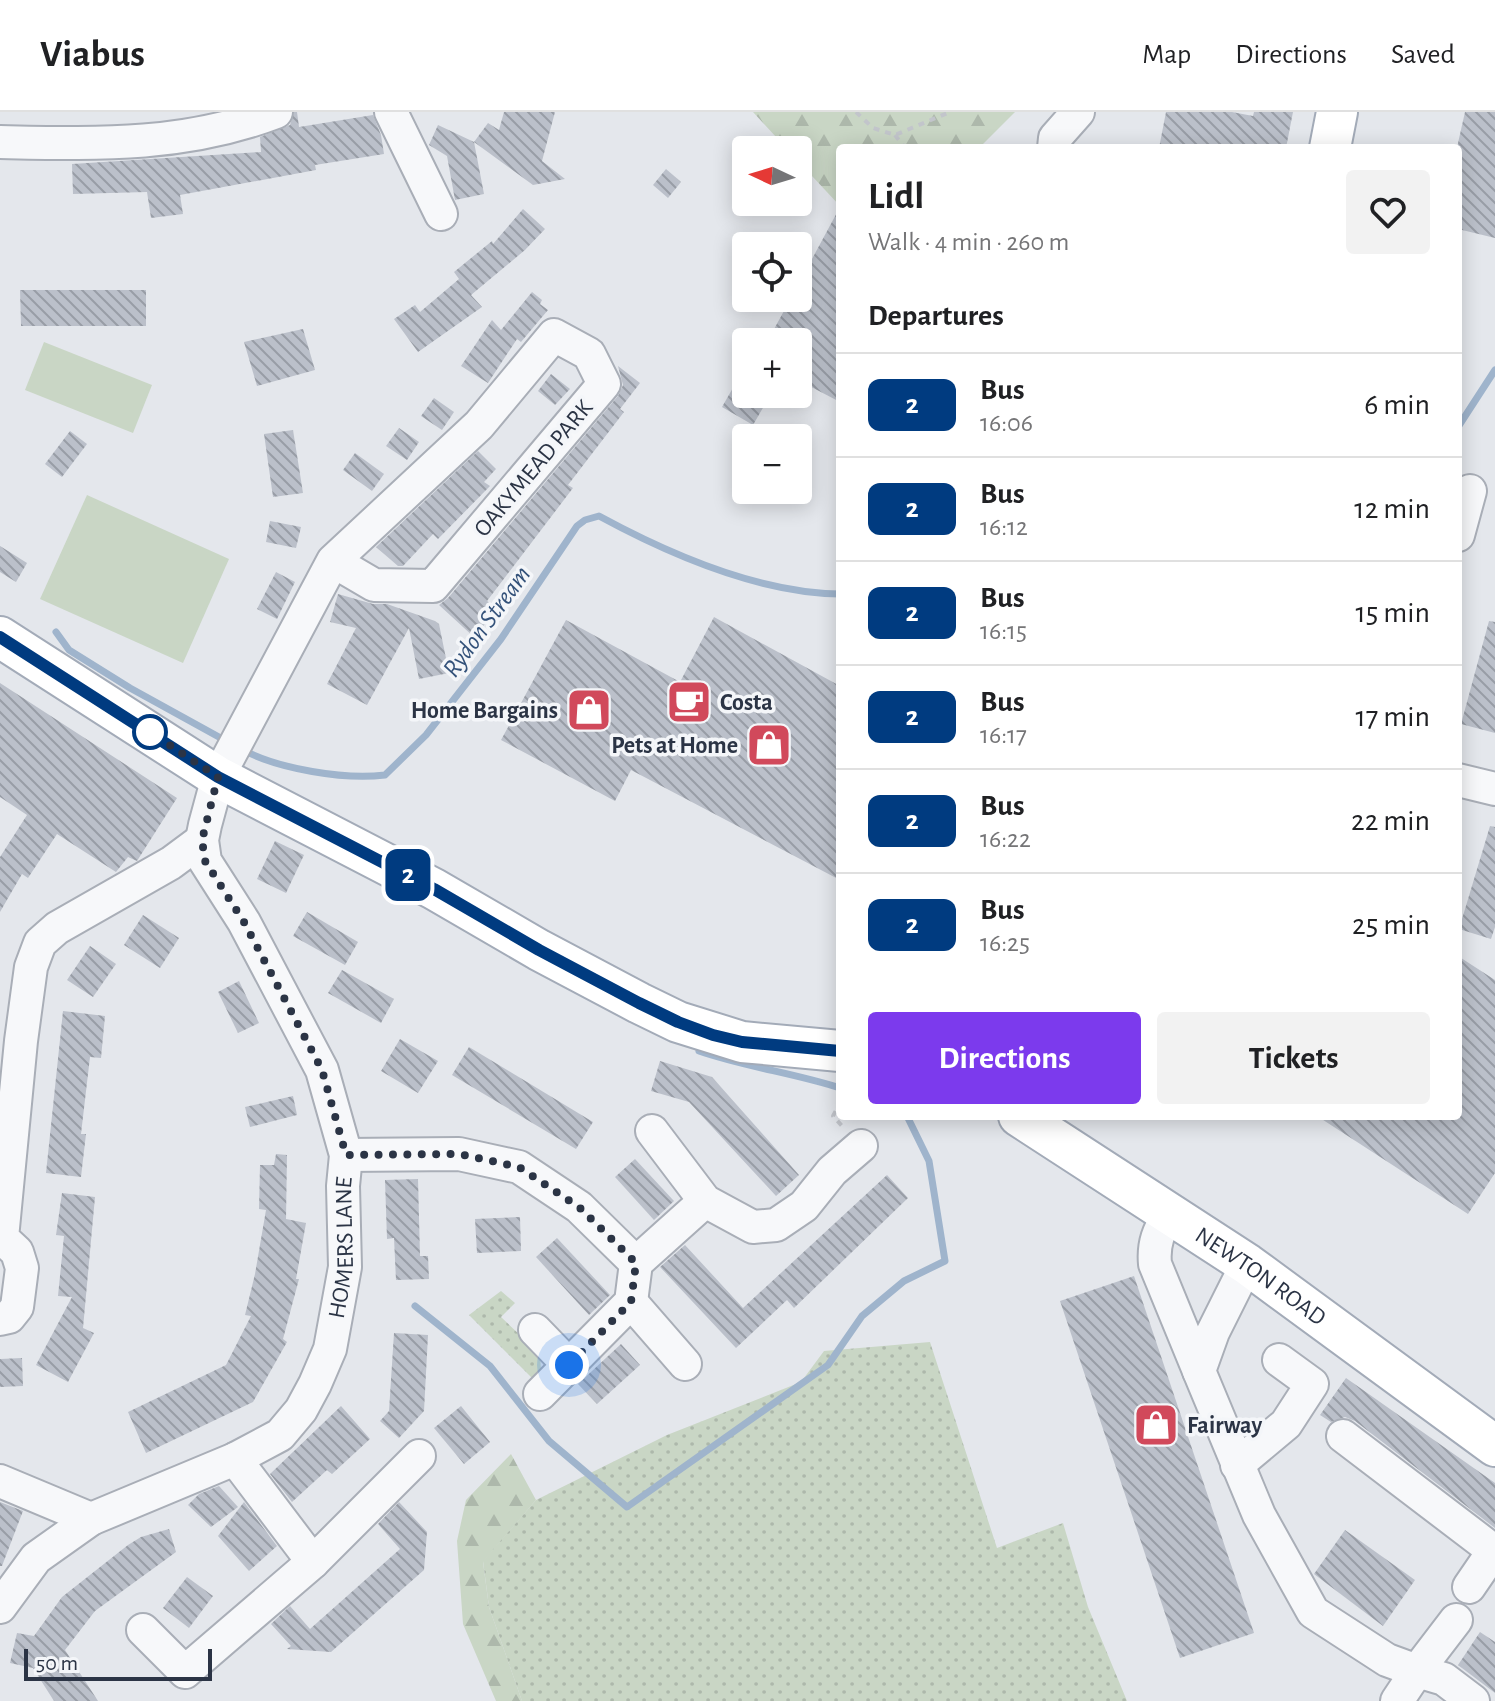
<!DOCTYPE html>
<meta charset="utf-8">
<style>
:root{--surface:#fff;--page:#f2f2f2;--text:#202124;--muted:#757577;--line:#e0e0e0;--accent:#7c3aed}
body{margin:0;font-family:"Alegreya Sans",sans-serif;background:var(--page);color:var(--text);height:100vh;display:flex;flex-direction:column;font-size:30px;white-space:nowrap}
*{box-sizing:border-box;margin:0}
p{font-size:26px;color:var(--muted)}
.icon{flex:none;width:44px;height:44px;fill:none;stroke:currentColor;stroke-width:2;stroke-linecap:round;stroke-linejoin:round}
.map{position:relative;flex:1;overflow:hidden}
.sheet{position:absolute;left:836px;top:32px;width:626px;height:976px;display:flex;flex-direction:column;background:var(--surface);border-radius:8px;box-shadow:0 4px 20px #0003}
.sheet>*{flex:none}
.badge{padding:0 16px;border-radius:12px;font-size:28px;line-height:52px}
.needle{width:52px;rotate:274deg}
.controls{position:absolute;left:732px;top:24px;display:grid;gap:16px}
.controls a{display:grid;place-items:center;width:80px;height:80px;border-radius:8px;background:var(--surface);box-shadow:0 4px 20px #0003;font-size:40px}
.scale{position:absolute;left:24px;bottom:20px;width:188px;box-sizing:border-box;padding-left:8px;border:4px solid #2b3445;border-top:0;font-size:22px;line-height:28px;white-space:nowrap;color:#2b3445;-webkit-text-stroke:6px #f4f6f9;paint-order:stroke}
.you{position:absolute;width:40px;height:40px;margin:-20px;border:6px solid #fff;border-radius:50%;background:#1a73e8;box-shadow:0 0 0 12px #1a73e833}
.map>.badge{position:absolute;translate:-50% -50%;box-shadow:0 0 0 4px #fff}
h2{padding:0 32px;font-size:30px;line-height:72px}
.round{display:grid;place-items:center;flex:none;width:84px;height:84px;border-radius:8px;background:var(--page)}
.headline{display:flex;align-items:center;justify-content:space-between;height:136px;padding:0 32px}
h1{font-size:38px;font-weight:600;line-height:60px}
.primary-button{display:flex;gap:16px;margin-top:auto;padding:16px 32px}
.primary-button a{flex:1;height:92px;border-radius:8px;background:var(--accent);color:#fff;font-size:32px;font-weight:600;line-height:92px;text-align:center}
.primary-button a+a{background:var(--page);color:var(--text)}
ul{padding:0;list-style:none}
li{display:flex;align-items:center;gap:24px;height:104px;padding:0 32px;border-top:2px solid var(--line)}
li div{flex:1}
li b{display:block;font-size:30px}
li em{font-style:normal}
li .badge{min-width:88px;font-weight:700;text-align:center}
header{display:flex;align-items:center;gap:48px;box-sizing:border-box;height:112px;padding:0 40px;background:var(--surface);border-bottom:2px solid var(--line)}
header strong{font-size:38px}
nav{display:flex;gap:44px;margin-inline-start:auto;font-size:28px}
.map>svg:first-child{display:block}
.grass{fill:#c9d6c5}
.forest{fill:url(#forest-firs)}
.park{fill:url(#park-dots)}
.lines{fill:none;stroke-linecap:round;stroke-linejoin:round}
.stream{stroke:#9fb4cc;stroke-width:7}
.building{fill:url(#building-back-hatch)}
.minor-casing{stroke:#a9aeb7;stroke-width:36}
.major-casing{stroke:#a3abb8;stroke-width:44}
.path{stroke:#c2c5cb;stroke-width:4;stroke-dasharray:6 6;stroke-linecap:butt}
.minor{stroke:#f7f8fa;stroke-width:32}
.major{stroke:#fff;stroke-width:40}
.line-casing{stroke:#fff;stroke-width:18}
.line{stroke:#003b80;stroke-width:12}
.walk{stroke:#2b3445;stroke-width:8;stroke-dasharray:0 14.4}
.stop-dot{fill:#fff;stroke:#003b80;stroke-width:4}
.labels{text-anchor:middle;stroke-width:7;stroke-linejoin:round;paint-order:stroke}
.street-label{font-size:24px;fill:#2b3445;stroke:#f4f6f9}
.poi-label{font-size:24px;font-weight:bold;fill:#2b3445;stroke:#f4f6f9;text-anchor:start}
.water-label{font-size:26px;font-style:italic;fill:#34527a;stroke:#f4f6f9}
</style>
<header>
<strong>Viabus</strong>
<nav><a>Map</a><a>Directions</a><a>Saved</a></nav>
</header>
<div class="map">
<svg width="1495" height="1589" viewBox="0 0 1495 1589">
<defs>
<pattern id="forest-firs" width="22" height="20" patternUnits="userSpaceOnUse" patternTransform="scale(2)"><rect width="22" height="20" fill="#c9d6c5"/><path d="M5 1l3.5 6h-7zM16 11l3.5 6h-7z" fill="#adb8ab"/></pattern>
<pattern id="park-dots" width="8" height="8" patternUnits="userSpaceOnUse" patternTransform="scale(2)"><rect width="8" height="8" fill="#c9d6c5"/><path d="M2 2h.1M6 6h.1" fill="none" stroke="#adb8ab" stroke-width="1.8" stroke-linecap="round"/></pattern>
<pattern id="building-back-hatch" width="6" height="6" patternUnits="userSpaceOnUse" patternTransform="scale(2)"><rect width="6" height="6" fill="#bbc0ca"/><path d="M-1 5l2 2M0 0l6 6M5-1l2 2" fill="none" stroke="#989da6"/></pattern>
</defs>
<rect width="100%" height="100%" fill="#e4e7ec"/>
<!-- grass -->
<g class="grass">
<polygon points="44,230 152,273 133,321 25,278"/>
<polygon points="87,383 229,447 183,551 40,487"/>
</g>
<!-- forest -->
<g class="forest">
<polygon points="753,0 1015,0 979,36 840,36 840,94 798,49 798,38 788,38"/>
<polygon points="511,1342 536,1388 483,1450 489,1495 522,1589 496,1589 463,1512 457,1429 466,1388"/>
</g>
<!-- park -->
<g class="park">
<polygon points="501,1179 515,1191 501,1205 540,1242 541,1259 535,1269 469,1203"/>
<polygon points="930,1230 997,1436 1063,1411 1088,1495 1127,1589 522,1589 489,1495 483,1449 536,1388 667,1323 801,1270 824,1239"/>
</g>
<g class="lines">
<!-- stream -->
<g class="stream">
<polyline points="1458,315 1495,258"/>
<polyline points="56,520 69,538 130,576 228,630"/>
<path d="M243,638C279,657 344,668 385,663L426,623L501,527L577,414L585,408L599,404C669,442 760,481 840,482"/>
<path d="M699,939C745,955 794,961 840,976"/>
<polyline points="415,1194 490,1254 549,1329 627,1395 828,1253 862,1204 904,1169 945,1149 929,1049 907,1004"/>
</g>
</g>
<!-- building -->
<g class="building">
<polygon points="294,0 297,0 299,15 373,3 381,23 384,42 315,53 316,58 180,83 183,102 151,106 147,80 73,82 72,52 261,40 260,25 290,13"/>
<polygon points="504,0 555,0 542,49 565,67 533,73 474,30 484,82 455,88 447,44 429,33 438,13 474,30 488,11 499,18"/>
<polygon points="1166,0 1232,0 1253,4 1254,0 1293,0 1286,36 1159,36"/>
<polygon points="1465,0 1495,0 1495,126 1458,117 1458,31"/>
<polygon points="666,57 681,70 668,86 653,73"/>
<polygon points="840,95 840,290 798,268 798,230 767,230 791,186 798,186 798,173"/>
<polygon points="523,97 545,117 525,138 471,183 482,195 418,240 394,207 415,193 420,200 459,167 454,160 492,129 493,132"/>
<polygon points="20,178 146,178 146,214 21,214"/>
<polygon points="532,180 542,188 540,192 548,198 521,230 517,227 488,271 461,254 492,208 501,218"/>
<polygon points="303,217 315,258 257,274 244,230"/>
<polygon points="746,253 746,282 771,282 753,313 722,295"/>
<polygon points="618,254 640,271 620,297 624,300 568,373 573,376 487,489 496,496 475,526 439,493 448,486 618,284 623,273"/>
<polygon points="551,262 570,277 555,293 538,279"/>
<polygon points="434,286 454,300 442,318 421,304"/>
<polygon points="399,316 419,330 407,348 386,334"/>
<polygon points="293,318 303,381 273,385 264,322"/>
<polygon points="70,319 87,332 62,365 45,352"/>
<polygon points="478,339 496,357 484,370 490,374 438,427 433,422 403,454 398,454 376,435"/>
<polygon points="355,341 384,362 372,379 343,358"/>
<polygon points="270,409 301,415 296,436 266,430"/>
<polygon points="0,434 27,451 16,470 0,460"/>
<polygon points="276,460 295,470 277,507 257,497"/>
<polygon points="338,482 373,492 387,492 435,509 439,512 449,561 419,567 409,516 367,593 327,572 356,516 330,510"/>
<polygon points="714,505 840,574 840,768 631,658 615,689 501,628 566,508 680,570"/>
<polygon points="1489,509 1495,510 1495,621 1461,612"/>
<polygon points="0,571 177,686 137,749 128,745 116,760 57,722 28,766 22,762 0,800 0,745 27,703 0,685"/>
<polygon points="1490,714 1495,715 1495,815 1491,827 1459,817"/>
<polygon points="275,729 304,743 286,781 257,767"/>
<polygon points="307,800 358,830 345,853 293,824"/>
<polygon points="143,803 179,826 160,856 124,833"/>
<polygon points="90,834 116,852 93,885 67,868"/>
<polygon points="1458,844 1495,868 1495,1061 1468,1102 1317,1004 1458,1004"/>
<polygon points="342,858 394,887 381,911 328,881"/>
<polygon points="239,869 259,911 238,921 218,880"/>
<polygon points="63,899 105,904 101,946 90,945 81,1022 86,1022 81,1065 46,1061"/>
<polygon points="400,927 438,949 418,981 381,959"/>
<polygon points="469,935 593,1010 576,1037 452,963"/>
<polygon points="660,949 712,965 799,1063 776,1084 689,990 651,979"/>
<polygon points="293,984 297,1003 250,1015 245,995"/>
<polygon points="276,1042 287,1043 286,1107 306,1111 296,1167 299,1167 283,1227 287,1230 253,1290 146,1341 128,1300 226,1253 251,1204 245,1203 255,1162 266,1098 259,1097 260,1053 274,1053"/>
<polygon points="635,1047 674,1089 654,1108 615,1065"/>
<polygon points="887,1063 908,1086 794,1196 787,1188 736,1236 660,1155 685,1133 743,1196"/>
<polygon points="418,1067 420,1144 428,1144 429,1167 396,1168 394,1126 387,1127 385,1068"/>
<polygon points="62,1081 95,1085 83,1216 94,1221 68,1270 36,1253 72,1185 58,1184 64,1124 56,1123"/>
<polygon points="520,1105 521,1139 477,1141 475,1107"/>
<polygon points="557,1126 610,1183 589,1203 536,1145"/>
<polygon points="1134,1164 1254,1521 1180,1546 1060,1189"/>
<polygon points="394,1221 428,1223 424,1299 399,1326 380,1309 389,1299"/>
<polygon points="621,1232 640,1253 597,1292 578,1272"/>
<polygon points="22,1246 23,1274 0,1275 0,1247"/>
<polygon points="1346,1266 1495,1371 1495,1416 1355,1309 1345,1305 1331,1310 1320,1303"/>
<polygon points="341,1294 370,1327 332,1362 327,1358 292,1390 270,1362"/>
<polygon points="461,1294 490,1330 464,1352 434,1316"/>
<polygon points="219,1374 238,1395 211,1415 188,1393 199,1382"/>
<polygon points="0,1390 23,1399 2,1454 0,1454"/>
<polygon points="244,1390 277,1434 249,1459 218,1424"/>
<polygon points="399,1390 427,1420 424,1458 331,1540 287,1537 291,1534 271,1512 290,1494 310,1517 400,1437 378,1412"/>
<polygon points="169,1417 176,1440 95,1499 65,1538 98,1589 54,1589 33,1556 10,1551 17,1521 34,1524 62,1485 128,1433 141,1425"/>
<polygon points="1345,1418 1415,1468 1383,1514 1314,1462"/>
<polygon points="187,1465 213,1484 189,1516 163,1496"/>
<polygon points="1480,1520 1495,1530 1495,1581 1458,1553"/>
</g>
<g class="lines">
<!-- minor casing -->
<g class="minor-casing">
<g id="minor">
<polyline points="391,0 441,102"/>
<path d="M0,30C97,32 184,35 276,0"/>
<polyline points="1054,36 1055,26 1078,0"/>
<polyline points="1458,423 1470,379"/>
<polyline points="1458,668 1495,677"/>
<polyline points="652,1019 705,1089 753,1115 776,1113 804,1094 832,1059 861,1034"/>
<polyline points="346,1043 459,1042 519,1055 579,1095 636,1151"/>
<path d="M1169,1101C1159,1119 1153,1131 1155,1152L1199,1259"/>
<polyline points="1247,1152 1213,1220 1199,1259 1259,1403 1313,1500 1387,1548 1417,1559 1397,1589"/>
<polyline points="631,1190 685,1252"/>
<polyline points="0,1207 9,1205 17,1195 22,1156 17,1140 2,1126 21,929 31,855 40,831 57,816 171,751 202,728"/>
<polyline points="535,1218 569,1253"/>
<polyline points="540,1282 631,1190 636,1151 705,1089"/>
<polyline points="1343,1324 1494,1439"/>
<polyline points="235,1347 313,1450"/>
<polyline points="1237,1353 1286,1312 1312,1272 1279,1248"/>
<polyline points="0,1369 91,1407"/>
<polyline points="1469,1475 1495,1437"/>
<path id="s1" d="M0,1495L36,1446L91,1407L235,1347L280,1323L301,1298L315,1272L330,1237L345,1155L343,1074L346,1043L322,958L244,810L205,749L202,728L205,713L218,665L333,449L479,313L554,223L589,242L604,272L433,474L374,473L333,449"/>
<polyline points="1456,1508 1417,1559 1444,1567 1473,1589"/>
<polyline points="143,1518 185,1560 313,1450 419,1344"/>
</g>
</g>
<!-- major casing -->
<g class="major-casing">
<g id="major">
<polyline points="1330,36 1337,0"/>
<polyline points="0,525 218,665 434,777 539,838 639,891 678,910 742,930 840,939"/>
<path id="s2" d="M1019,1004L1247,1152L1495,1334"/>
</g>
</g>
<!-- path -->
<g class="path">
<polyline points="856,0 873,16 895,23 950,0"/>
<polyline points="895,23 905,36"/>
<polyline points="840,976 838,995 833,1004 843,1015"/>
</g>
<!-- minor -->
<use href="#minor" class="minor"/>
<!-- major -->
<use href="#major" class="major"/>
</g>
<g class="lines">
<!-- line casing -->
<g class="line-casing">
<polyline id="line" points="0,525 218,665 434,777 539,838 639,891 678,910 713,923 742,930 840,939"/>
</g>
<!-- line -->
<use href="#line" class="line"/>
<!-- walk -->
<polyline class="walk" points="150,620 142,615 218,665 202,728 205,749 244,810 322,958 346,1043 459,1042 519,1055 579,1095 636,1151 631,1190 569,1253"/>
</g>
<!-- icons -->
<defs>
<g id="cafe-square" transform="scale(2.3)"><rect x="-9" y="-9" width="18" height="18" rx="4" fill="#d1495b" stroke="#f4f6f9"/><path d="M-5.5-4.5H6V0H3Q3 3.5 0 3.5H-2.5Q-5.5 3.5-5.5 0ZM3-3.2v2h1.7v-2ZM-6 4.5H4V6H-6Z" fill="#fff"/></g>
<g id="shop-square" transform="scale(2.3)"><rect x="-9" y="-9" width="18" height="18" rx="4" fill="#d1495b" stroke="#f4f6f9"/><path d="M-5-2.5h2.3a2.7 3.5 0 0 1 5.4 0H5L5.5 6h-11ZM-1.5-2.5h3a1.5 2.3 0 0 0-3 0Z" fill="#fff"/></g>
</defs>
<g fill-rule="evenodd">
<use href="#cafe-square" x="689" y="590"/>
<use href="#shop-square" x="589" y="598"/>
<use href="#shop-square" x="769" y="633"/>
<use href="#shop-square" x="1156" y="1313"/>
</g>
<!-- markers -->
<circle class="stop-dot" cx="150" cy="620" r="16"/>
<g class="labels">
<!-- street labels -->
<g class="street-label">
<text transform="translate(533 356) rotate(-50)" y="8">OAKYMEAD PARK</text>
<text dy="8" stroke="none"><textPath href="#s1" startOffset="538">HOMERS LANE</textPath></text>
<text dy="8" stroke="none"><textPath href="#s2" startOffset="290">NEWTON ROAD</textPath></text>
</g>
<!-- poi labels -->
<g class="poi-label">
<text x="720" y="598">Costa</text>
<text x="558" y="606" text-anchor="end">Home Bargains</text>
<text x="738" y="641" text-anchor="end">Pets at Home</text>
<text x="1187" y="1321">Fairway</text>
</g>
<!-- water labels -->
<g class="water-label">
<text transform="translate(486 509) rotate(-54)" y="9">Rydon Stream</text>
</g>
</g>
</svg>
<div class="controls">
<a><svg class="needle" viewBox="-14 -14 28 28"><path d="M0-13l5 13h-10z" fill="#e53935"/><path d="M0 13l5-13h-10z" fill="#757577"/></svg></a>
<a><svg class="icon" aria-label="locate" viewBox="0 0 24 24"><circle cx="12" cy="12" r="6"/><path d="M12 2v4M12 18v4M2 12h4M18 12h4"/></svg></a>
<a>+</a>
<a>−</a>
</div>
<div class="scale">50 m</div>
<div class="you" style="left:569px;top:1253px"></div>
<b class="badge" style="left:408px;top:763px;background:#003b80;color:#fff">2</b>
<section class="sheet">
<div class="headline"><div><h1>Lidl</h1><p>Walk · 4 min · 260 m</p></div><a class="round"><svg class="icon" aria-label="heart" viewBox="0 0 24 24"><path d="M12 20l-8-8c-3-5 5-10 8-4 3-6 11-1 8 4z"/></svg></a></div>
<h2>Departures</h2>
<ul>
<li><span class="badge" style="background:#003b80;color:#fff">2</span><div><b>Bus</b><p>16:06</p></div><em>6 min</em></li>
<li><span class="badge" style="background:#003b80;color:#fff">2</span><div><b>Bus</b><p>16:12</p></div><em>12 min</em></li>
<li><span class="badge" style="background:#003b80;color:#fff">2</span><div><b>Bus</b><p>16:15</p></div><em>15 min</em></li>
<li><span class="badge" style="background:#003b80;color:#fff">2</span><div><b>Bus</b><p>16:17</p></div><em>17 min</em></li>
<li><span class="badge" style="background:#003b80;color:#fff">2</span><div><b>Bus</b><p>16:22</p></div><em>22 min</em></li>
<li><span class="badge" style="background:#003b80;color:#fff">2</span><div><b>Bus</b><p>16:25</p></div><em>25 min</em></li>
</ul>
<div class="primary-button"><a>Directions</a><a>Tickets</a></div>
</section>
</div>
